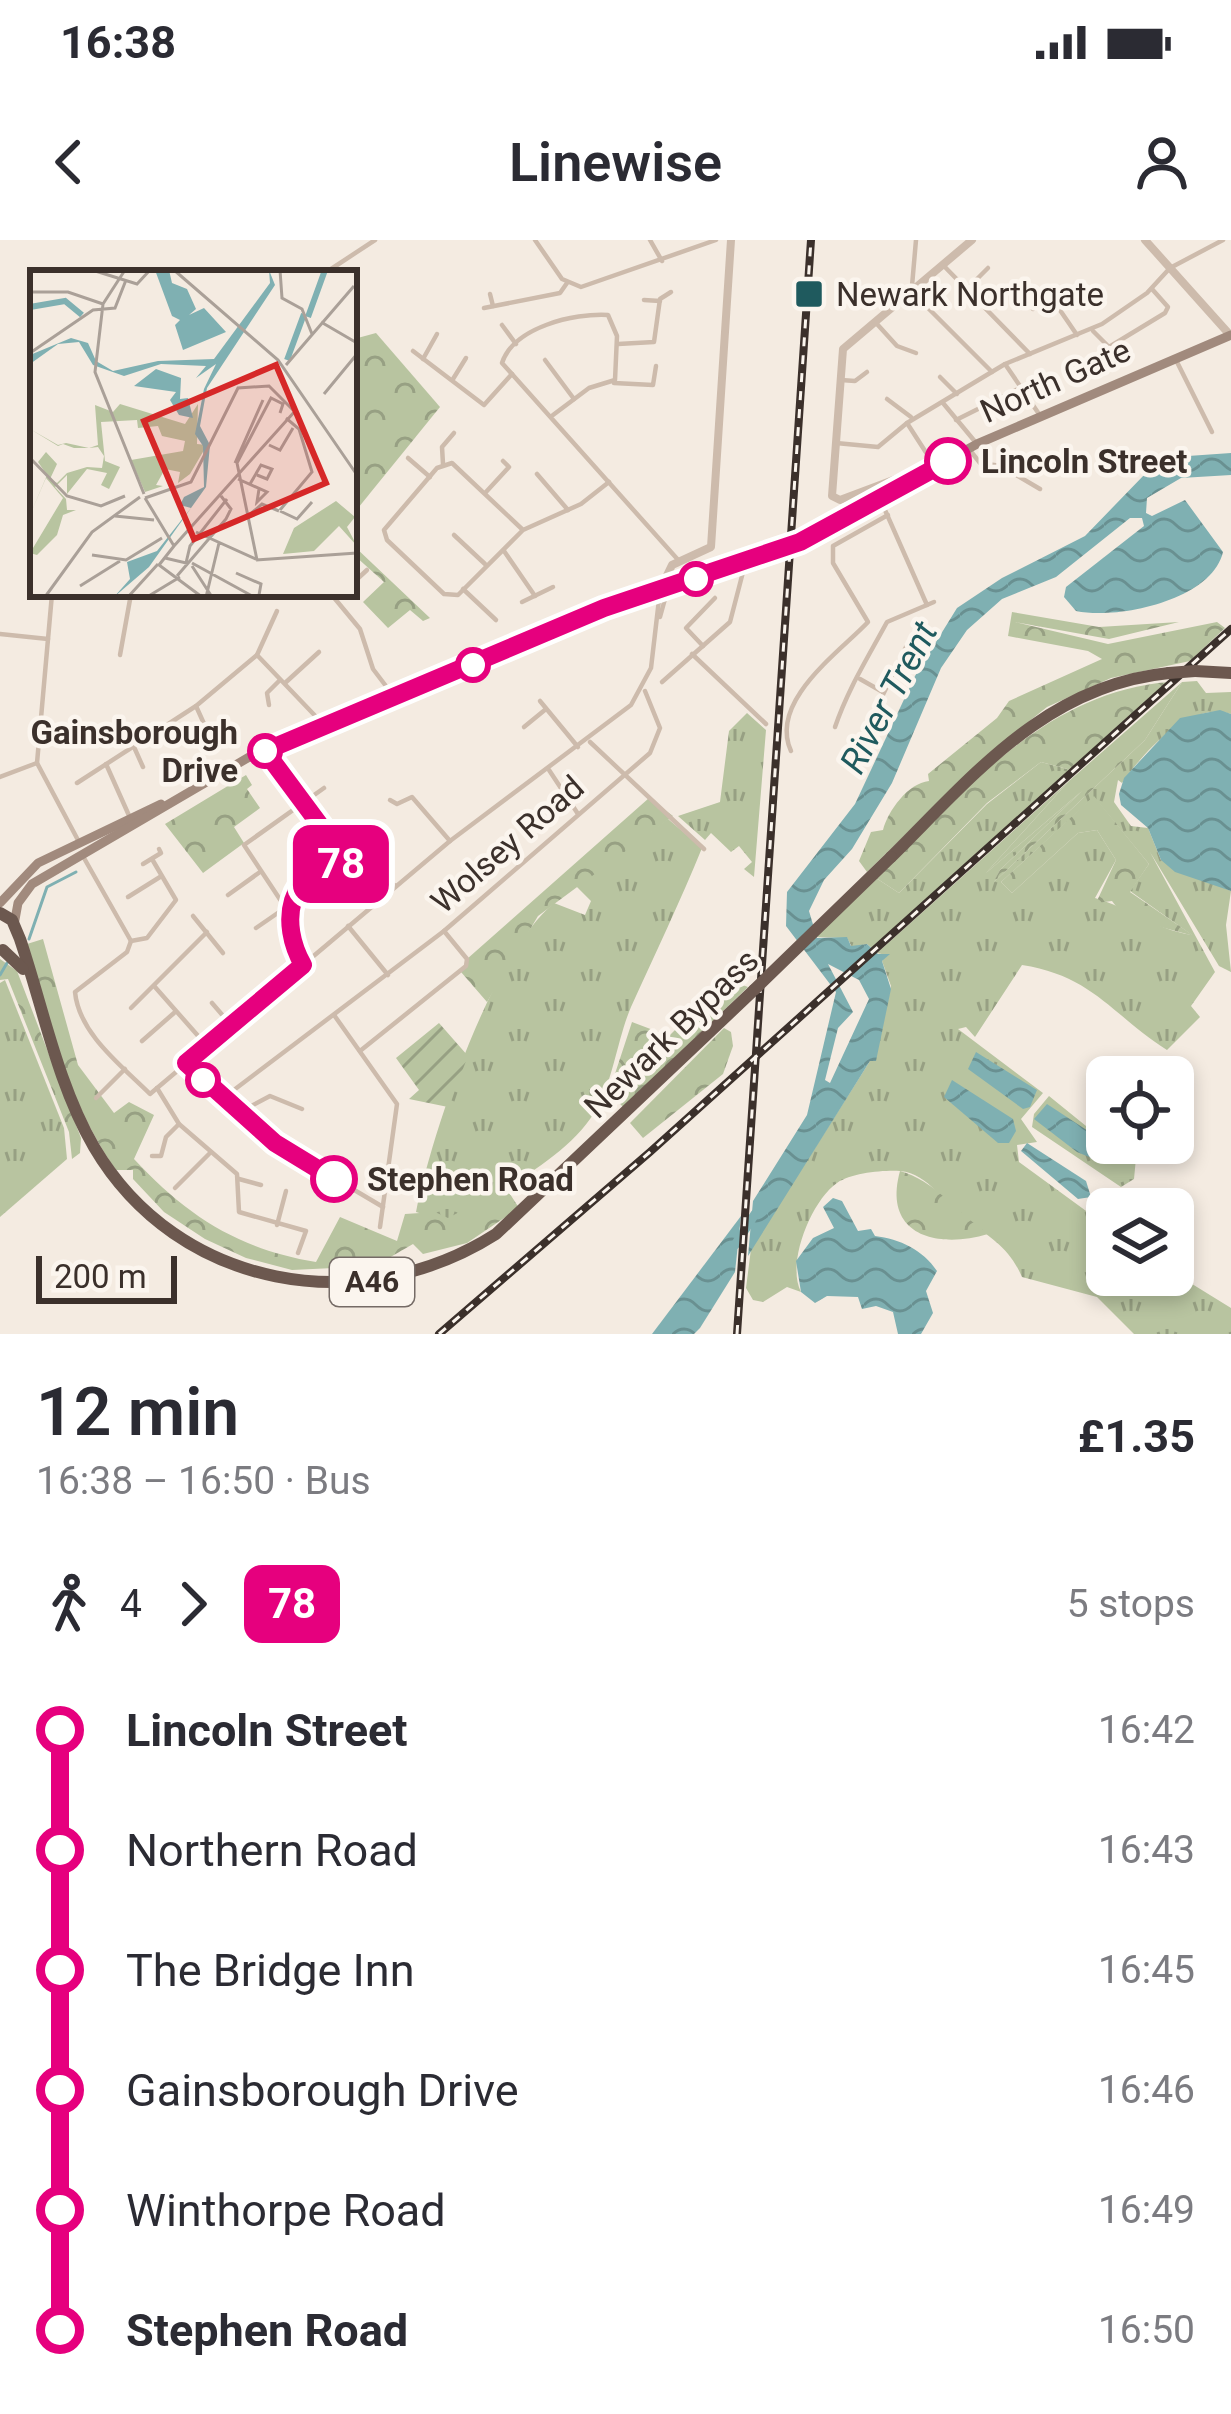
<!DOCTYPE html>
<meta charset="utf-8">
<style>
:root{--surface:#fff;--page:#f2f2f3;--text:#2b2b33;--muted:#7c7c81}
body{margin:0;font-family:Roboto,sans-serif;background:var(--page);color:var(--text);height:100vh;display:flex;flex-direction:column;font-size:45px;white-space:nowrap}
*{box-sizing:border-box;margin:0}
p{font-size:39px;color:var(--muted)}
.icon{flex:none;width:66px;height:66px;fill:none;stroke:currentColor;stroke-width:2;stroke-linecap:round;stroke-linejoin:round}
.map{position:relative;height:1094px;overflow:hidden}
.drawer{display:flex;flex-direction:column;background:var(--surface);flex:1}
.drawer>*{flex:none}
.badge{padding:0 24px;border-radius:18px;font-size:42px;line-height:78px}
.controls{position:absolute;left:1086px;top:816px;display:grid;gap:24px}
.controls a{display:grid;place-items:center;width:108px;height:108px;border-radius:18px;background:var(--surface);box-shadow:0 6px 18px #0003;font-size:60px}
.scale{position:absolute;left:36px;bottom:30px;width:141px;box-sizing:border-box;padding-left:12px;border:6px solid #3b302b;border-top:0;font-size:33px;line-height:42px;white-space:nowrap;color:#3b302b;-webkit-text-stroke:9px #fbf5ee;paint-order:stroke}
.map>.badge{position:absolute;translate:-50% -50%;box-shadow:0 0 0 6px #fff}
.legs{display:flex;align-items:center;gap:18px;height:132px;padding:0 36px;font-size:39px}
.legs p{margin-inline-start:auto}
.overview{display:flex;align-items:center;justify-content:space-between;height:204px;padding:0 36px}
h1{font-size:66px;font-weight:600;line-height:90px}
ul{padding:0 36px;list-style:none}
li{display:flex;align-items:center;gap:42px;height:120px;font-size:45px}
li i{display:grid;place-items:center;width:18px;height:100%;margin:0 15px;background:currentColor}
li i::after{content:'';width:30px;height:30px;margin:-15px;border:9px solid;border-radius:50%;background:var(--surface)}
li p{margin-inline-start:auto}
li:first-child i{background:linear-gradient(#0000 50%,currentColor 0)}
li:last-child i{background:linear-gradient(currentColor 50%,#0000 0)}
.status{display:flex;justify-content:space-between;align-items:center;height:84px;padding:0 60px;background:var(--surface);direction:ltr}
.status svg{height:33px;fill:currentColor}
header{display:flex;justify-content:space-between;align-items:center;height:156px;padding:0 36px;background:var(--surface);font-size:54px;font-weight:600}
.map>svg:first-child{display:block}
.grass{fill:url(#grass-tufts);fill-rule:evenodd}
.forest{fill:url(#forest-crowns)}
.garden{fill:url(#garden-furrows)}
.water{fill:url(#water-waves);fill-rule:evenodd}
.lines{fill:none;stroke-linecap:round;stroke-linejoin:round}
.stream{stroke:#7fb0b2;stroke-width:3}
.river{stroke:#7fb0b2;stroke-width:9}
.minor{stroke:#cdbbac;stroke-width:4.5}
.tertiary{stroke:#cdbbac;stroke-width:8}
.secondary{stroke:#a18a7d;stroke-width:9}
.trunk{stroke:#6c584f;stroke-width:12}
.rail-casing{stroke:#3b302b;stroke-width:8}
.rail{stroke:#fbf5ee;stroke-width:3;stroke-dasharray:9;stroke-linecap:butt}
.secondary-bridge{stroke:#a18a7d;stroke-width:9}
.trunk-bridge{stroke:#6c584f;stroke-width:12}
.line-1-casing{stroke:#fff;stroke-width:27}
.line-1{stroke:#e6007e;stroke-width:18}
.poi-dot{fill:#1f5a5e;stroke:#fbf5ee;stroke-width:4.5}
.stop-1-dot{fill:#fff;stroke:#e6007e;stroke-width:6}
.labels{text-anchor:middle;stroke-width:9;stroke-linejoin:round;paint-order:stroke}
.shield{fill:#fbf5ee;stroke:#756b66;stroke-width:3}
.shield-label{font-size:30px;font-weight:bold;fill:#3b302b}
.poi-label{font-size:33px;fill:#3b302b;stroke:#fbf5ee;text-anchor:start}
.street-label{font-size:33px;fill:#3b302b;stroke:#fbf5ee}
.stop-label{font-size:33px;font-weight:bold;fill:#3b302b;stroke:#fbf5ee;text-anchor:start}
.water-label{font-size:36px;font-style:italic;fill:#1f5a5e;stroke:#fbf5ee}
.inset-river{fill:none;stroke:#7fb0b2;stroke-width:6}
.inset-road{fill:none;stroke:#aaa098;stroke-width:3}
.view{fill:#d62828;fill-opacity:0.15;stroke:#d62828;stroke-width:6}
.inset-edge{fill:none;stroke:#3b302b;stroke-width:6}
</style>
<div class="status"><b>16:38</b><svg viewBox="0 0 49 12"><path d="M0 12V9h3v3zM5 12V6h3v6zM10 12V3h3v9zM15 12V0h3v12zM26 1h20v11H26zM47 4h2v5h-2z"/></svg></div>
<header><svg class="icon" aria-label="back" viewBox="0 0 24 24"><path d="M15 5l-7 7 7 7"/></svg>Linewise<svg class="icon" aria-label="person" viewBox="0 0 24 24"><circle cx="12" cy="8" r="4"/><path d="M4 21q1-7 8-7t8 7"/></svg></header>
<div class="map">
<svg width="1231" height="1094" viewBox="0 0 1231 1094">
<defs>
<pattern id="grass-tufts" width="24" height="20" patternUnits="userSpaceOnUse" patternTransform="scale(3)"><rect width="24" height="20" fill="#b8c4a0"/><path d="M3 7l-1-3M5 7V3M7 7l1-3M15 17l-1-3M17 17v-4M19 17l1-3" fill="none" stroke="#97a083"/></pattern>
<pattern id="forest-crowns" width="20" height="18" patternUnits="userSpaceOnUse" patternTransform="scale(3)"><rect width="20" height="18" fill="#b8c4a0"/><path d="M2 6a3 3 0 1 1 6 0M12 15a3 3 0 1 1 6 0" fill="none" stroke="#97a083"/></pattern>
<pattern id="garden-furrows" width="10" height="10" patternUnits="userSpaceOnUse" patternTransform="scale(3)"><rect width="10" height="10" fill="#b8c4a0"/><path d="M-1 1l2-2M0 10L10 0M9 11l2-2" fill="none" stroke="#97a083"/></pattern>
<pattern id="water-waves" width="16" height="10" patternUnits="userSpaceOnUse" patternTransform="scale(3)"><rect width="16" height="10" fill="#7fb0b2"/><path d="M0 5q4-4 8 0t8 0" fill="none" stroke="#699091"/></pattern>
</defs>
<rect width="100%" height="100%" fill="#f4ebe1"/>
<!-- grass -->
<g class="grass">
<path d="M1197,441L1206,453L1231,452V474C1189,460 1143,513 1122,543L1118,540L1114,562L1131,586L1148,588L1161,620L1231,651L1226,685L1231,732L1219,726L1150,612L1215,732L1191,766L1200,777L1167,810C1112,775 1093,736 1022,725L975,797L966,787L958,789L1043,853L1021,879L1037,902L1017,905L1019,922L1093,976L1119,955L1097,979L1107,989V1035L1184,1039L1231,1068V1094H1134L1097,1057L1022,1037C1010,1009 991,997 966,980C943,964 930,934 900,931C883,930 851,933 837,943C811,961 786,1024 801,1052L787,1047L763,1062L753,1060L746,1048L751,1009L870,821H875L891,746L882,721L886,715L877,713L1069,541L986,633L1082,551L1000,630L994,642L1145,500L1182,442ZM1094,557L1149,624L1130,651L1192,695C1154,689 1129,668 1095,658L1116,620L1097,590L1078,593L1012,653L1001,642Z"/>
<polygon points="747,473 766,490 754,637 744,629 752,622 739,606 731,612 711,593 705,600 678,576 720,562 729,491"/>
<polygon points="1041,522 1071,530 873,709 867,704 852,707 847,698 815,697 876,638 899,653 987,564"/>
<path d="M668,579L702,608C680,662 655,714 631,767C618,797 613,840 597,868C570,918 492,956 444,981L416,972C432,892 492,714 554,663L585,675L591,661L576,646Z"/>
<polygon points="5,740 64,888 67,919 0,977 0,743"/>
<polygon points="1049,856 1107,903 1136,918 1134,939 1121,947 1032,887 1034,874"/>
</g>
<!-- forest -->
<g class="forest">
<polygon points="376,93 440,167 354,273 354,99"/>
<polygon points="354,306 430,378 423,381 410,370 388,388 363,362 384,342 354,315"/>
<path d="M1012,372L1099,387L1179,382L1109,399L1015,382L1108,404L1217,382L1225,388L1190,421L1111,438L1047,467L988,514L867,632L859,621L871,592L883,590C888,571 908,543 929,541L928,534L997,478L1009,461L1102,419L1088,411L1008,396Z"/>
<path d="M1169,442L1071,530L1041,522L987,563L899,653L876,638C961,555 1043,452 1169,442Z"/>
<polygon points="1182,442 1145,500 993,643 1000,630 1082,551 985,634 1069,541"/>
<polygon points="246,535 252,545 247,549 260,568 234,587 244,603 203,633 165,584"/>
<polygon points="1094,556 1149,624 1130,652 1194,696 1124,677 1112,661 1096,663 1116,620 1097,590 1078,593 1012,653 1001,642"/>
<polygon points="649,558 673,576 538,676 487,762 461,732 467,719"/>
<path d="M43,699L78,825L114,873L129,862L154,875L134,919C187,976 238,1009 316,1022L340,977L397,1001L405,974L435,972L448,978L499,951L510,954L519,968L467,1003L423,1014L413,1004L375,1026L292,1030L246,1018L205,999L164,972L133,939V930H116C70,865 47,781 27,704Z"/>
<polygon points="0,719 17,731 81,898 80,913 72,919 69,892 8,739 0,740"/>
<polygon points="726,739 748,747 623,867 609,852 632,782 669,796"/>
<polygon points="724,788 731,792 733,806 723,834 643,898 630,883"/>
<path d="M900,931C934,940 959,974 988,994C938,1009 882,996 900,931Z"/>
</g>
<!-- garden -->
<polygon class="garden" points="439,783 468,816 448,867 409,859 419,850 396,818"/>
<!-- water -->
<g class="water">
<path d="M1231,213V235L1181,238L1147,258L1146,273L1152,276L1185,260L1223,312C1212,360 1118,380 1076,371L1064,357L1066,347L1144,286L1142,278H1130L1056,337L1002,359L967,390L941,428L892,543L852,609L824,640L809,671L817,698L847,697L851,706L867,704L878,714H890L882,721L891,749L876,821H870L748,1016L753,961L807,875L836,752L786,686L787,652L855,564L915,436L957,368L1002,338L1085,296L1145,234L1188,216ZM828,724L859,740L869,759L830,843L825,840L838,788L853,772Z"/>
<polygon points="1220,470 1231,474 1231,651 1175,632 1161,620 1148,588 1121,565 1119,554 1124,538 1180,478"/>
<polygon points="976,812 1037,850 1030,867 1023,869 968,829"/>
<polygon points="952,840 1013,879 1016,891 1009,903 998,903 944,857"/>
<polygon points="1047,864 1114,908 1106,924 1077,912 1034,879"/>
<polygon points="1027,903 1086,941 1091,957 1078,959 1021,911"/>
<path d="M833,958L842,961L858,991L871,989L875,996C900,999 923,1010 937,1031L926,1051L933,1073L921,1094H898L893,1072L876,1066L862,1069L858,1057L827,1056L815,1063L801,1052L796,1021L813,998L834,988L823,967Z"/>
<polygon points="741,976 735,1032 700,1088 694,1094 652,1094"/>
</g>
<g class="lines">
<!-- stream -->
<g class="stream">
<polyline points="29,699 47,647 76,632"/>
<polyline points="0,735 7,723"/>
</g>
<!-- river -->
<polyline class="river" points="735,1005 755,974"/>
<!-- minor -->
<g class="minor">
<polyline points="535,0 562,39 581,47 716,0"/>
<polyline points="650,0 662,21"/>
<polyline points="942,24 1030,114"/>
<polyline points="325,33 375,0"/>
<polyline points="912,46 916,0"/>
<polyline points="968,48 988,28"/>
<polyline points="913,53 992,132"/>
<polyline points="490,54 493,66"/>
<polyline points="644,60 660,61"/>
<polyline points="484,68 560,53 567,43"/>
<polyline points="1033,69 1051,57 1077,95"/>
<polyline points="877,84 897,106 916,113"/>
<polyline points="502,85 516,104"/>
<polyline points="1093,91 1109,107 1165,73 1168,67 1152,49"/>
<polyline points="618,104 654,102 660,59 671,52"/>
<polyline points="413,111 484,165 512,134"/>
<polyline points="423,119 437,94"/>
<polyline points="545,120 574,159"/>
<polyline points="1177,122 1212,192"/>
<polyline points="1005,124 1039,174"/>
<polyline points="940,137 957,154"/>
<polyline points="453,139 466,118"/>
<polyline points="841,140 855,141 867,132"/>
<polyline points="614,143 653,145 656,126"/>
<polyline points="887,159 911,177"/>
<polyline points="943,163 977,204"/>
<path d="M553,175L589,148L615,140L617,96L608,75C574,73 514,87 502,123L680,322"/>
<polyline points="956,180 1020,148"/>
<polyline points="907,183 936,228"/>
<polyline points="836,203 878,207 907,183 1005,124 1102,84 1147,53 1170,28 1223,0"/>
<polyline points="969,209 980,223 1001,226 1040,249"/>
<polyline points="408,218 430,237"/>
<polyline points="443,224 442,207 454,193"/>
<polyline points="537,234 568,270"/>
<polyline points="908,237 927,225"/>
<polyline points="486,252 509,227 503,221"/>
<polyline points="881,261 927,365"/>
<polyline points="523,290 452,223 437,228 384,290 387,300 444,354 458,355 523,290 581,264 609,242"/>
<polyline points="454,295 485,324"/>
<polyline points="504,311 535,356"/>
<polyline points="354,342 367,330"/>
<polyline points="463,349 496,380"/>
<polyline points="52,354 37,523 79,602"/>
<polyline points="331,354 360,389 373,429 392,454"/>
<polyline points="522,362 553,347"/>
<polyline points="660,377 668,348"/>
<polyline points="0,394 48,399"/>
<polyline points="703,406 686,388 715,358"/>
<polyline points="692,414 766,484"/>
<polyline points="120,415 131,354"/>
<polyline points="257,415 277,371"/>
<polyline points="860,439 881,451"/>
<polyline points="662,442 730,382 743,332"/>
<polyline points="285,443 319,412"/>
<polyline points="540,461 578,507"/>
<polyline points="269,465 267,453 280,440"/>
<polyline points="196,466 210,497"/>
<polyline points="524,487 546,469"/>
<path d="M835,487C848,449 867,419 887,382L934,362"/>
<polyline points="590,502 704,609"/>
<polyline points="859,504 908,403"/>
<polyline points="134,507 143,527"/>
<polyline points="265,511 340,612 343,623"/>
<path d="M791,511C768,461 841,411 868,382L833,323V306L888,275"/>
<polyline points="106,524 131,580"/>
<polyline points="549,530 578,574"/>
<polyline points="0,537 37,523"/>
<polyline points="77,543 196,466 257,415 323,484"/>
<polyline points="390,560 397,564 412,557 450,601"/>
<polyline points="84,618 131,701"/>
<polyline points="143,624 161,613 159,609"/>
<polyline points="228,655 260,632"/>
<polyline points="128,657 160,637"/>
<polyline points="285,667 244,605 324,548"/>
<polyline points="193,676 223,713"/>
<polyline points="348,686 388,735"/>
<polyline points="256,688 285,668"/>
<path d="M131,701L127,712L75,752C79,794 122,826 150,854L450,601L631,465L651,428L660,351"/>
<polyline points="131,701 147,698 176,660 152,619"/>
<path d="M302,723L287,678L307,638C339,613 365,629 396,646"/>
<polyline points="155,747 207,806"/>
<polyline points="212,763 231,785"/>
<polyline points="131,768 207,692"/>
<polyline points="334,775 397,864 380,987"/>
<polyline points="142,801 174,773"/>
<polyline points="360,811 466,726 467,719 444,691"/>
<polyline points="186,823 275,903 383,967"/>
<polyline points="157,848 179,884 237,934 239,972 306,991 298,1013"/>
<polyline points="96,858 125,829"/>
<polyline points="222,859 444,691 650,513 660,488 645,451"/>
<polyline points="238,873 270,856 302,869"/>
<polyline points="152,916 161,916 166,897 179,884"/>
<polyline points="239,939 261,945"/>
<polyline points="175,948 209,914"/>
<polyline points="277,985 286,951"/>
</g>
<!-- tertiary -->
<g class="tertiary">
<polyline points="1145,0 1230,95"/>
<polyline points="913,241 904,236 840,260 832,256 843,109 972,0"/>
<polyline points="660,350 672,325 711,307 731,0"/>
</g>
<!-- secondary -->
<g class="secondary">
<polyline points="799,302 977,204 1231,95"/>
<polyline points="0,663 38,623 161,564"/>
<polyline points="14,685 18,663 32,644 251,516 604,368 735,325"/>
</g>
<!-- trunk -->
<g class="trunk">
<polyline points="1195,431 1231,433"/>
<path d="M891,617C973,536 1046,445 1169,433"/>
<path d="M0,673L12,680L20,699C43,767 57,843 94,907C178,1050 361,1080 496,994L754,750"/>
<polyline points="3,710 23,729"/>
</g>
<!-- rail casing -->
<g class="rail-casing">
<g id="rail">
<polyline points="439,1094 650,912 1231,389"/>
<polyline points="737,1094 811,0"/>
</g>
</g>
<!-- rail -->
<use href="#rail" class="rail"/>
<!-- secondary-bridge -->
<polyline class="secondary-bridge" points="735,325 799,302"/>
<!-- trunk-bridge -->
<g class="trunk-bridge">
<polyline points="1169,433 1195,431"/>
<polyline points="754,750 891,617"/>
</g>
</g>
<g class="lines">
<!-- line-1 casing -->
<g class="line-1-casing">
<path id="line-1" d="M334,939L275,903L186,823L303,725C279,683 287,629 343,623L340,612L265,511L604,368L800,302L948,221"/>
</g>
<!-- line-1 -->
<use href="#line-1" class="line-1"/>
</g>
<!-- markers -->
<rect class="poi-dot" x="794" y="39" width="30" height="30" rx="6"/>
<g class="stop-1-dot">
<circle cx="948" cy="221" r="21"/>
<circle cx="696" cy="339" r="15"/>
<circle cx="473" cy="425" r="15"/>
<circle cx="265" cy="511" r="15"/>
<circle cx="203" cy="840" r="15"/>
<circle cx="334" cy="939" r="21"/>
</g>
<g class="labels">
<!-- shield labels -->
<rect class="shield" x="330" y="1018" width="84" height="48" rx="9"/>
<g class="shield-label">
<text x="372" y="1052">A46</text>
</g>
<!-- poi labels -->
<g class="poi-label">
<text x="836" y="66">Newark Northgate</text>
</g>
<!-- street labels -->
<g class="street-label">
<text transform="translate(1055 140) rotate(-24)" y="12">North Gate</text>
<text transform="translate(507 604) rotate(-41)" y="12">Wolsey Road</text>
<text transform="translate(671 793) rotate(-44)" y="12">Newark Bypass</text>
</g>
<!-- stop labels -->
<g class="stop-label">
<text x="981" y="233">Lincoln Street</text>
<text x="238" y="504" text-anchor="end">Gainsborough<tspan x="238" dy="38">Drive</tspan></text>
<text x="367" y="951">Stephen Road</text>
</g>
<!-- water labels -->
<g class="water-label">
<text transform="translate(888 457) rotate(-62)" y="13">River Trent</text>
</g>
</g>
<!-- overview -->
<g transform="translate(30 30)">
<rect width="327" height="327" fill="#f4ebe1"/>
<path d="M90,134L155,154L168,134L167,174L177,175L160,204L148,213L150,202L135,199L126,215L133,216L115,222L101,190L153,181L155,171L132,166L128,156L108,158L107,150L71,152L75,191L90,197L79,219L71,215L77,203L57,199L37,224V205L25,217L36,229L37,240H46L33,245L27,265L7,285L0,283L33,228L16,208L0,245L17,205L8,192L16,182L27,194L20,209L27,213L37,203L57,197L72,198L74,186L68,177L59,178H44L33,174L28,176L0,159L28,175L36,173L59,178L68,175L65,135L83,142Z" fill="#b8c4a0"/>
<path d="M306,231L325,247L317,257L327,276L309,256L284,281L253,284L264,258Z" fill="#b8c4a0"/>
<path d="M125,0H139L142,13L157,19L166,39L159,45L174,38L196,62L153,80L145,55L150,50L142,46ZM239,0L245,15L177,118L170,156L180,175L176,217L119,297L84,327L100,309L97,292L127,281L161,238L150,235L154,227L174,217L173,176L165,164L174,119L186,94L166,108L176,96L131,94L94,106L63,95L49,72L28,74L0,94V85L41,68L58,73L66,91L83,101L128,91L184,89L240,13ZM126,99L151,108L150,129L158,128L163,148L149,145L140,130L146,122L104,116Z" fill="#7fb0b2"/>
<path class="inset-river" d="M0,37L35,31L52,45M278,47L295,0M257,90L274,44"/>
<path class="inset-road" d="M62,0L107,14L120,0M95,0L73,34L65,102L114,224M144,0L248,90L327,205M250,0L252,28L272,39L282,64M0,22H38L73,34M291,52L327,73M0,83L63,40L85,38L96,10M256,95L324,16M294,124L327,84M239,175L250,180L263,158M0,188L37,226L71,236L95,226M205,193L233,130M208,209L237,222L227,232L229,219M220,214L231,195L242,199L237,209L227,205M115,228L144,276M115,228L161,212L208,118L239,116L263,140M250,240L282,202L269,159L256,148M250,241L267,249L282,232M85,246L124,250M218,246L232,234L249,241M166,262L228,290M144,276L266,140M144,276L129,295L172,327M62,285L96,290L132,268M135,288L156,293L160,276L197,229M226,290L327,283M227,290L207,193L241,128L253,134L250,143M162,293L224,327M162,296L182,327M206,303L231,314L229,325M147,306L196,249L201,239L191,226M50,316L90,291M15,327L62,262L110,227M98,327L128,294M117,327L150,307M176,327L189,273"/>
<path class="view" d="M246,95L296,213L164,269L114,151Z"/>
<rect width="327" height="327" class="inset-edge"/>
</g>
</svg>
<div class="controls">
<a><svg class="icon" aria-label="locate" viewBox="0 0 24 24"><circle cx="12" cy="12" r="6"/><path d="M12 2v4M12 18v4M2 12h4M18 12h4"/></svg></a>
<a><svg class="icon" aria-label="layers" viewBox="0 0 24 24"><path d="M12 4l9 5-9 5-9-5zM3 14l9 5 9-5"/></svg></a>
</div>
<div class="scale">200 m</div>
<b class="badge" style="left:341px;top:624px;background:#e6007e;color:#fff">78</b>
</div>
<section class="drawer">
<div class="overview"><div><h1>12 min</h1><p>16:38 – 16:50 · Bus</p></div><b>£1.35</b></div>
<div class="legs"><svg class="icon" aria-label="walk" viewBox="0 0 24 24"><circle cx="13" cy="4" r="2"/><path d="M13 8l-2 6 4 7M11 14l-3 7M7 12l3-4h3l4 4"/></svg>4<svg class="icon" aria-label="forward" viewBox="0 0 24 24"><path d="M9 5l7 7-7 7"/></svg><b class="badge" style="background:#e6007e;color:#fff">78</b><p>5 stops</p></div>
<ul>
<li><i style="color:#e6007e"></i><b>Lincoln Street</b><p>16:42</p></li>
<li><i style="color:#e6007e"></i><span>Northern Road</span><p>16:43</p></li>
<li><i style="color:#e6007e"></i><span>The Bridge Inn</span><p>16:45</p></li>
<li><i style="color:#e6007e"></i><span>Gainsborough Drive</span><p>16:46</p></li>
<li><i style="color:#e6007e"></i><span>Winthorpe Road</span><p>16:49</p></li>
<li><i style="color:#e6007e"></i><b>Stephen Road</b><p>16:50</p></li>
</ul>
</section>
